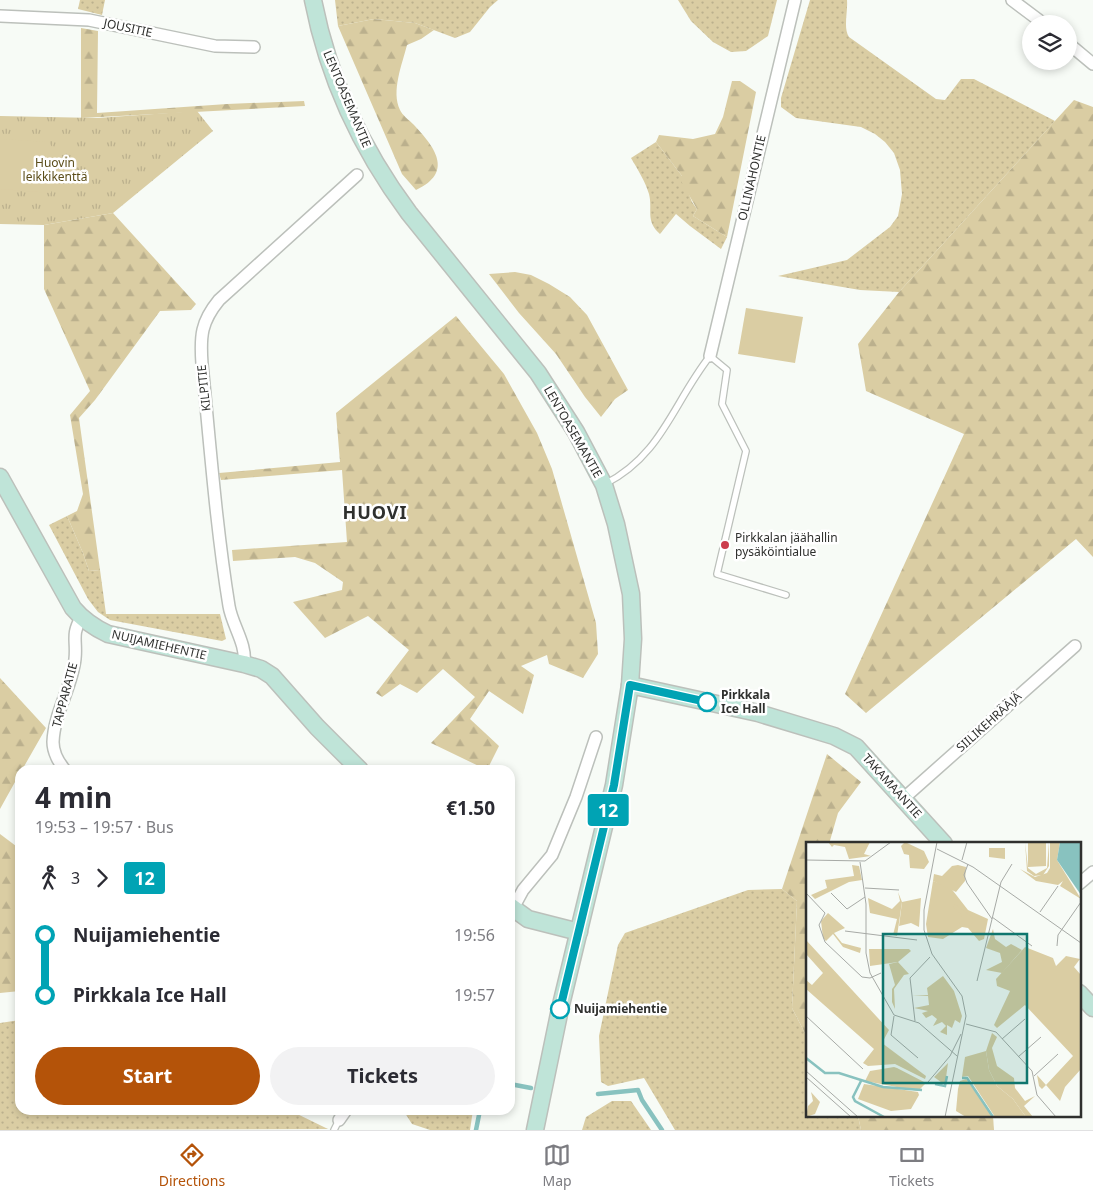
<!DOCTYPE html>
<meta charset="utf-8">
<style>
:root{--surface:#fff;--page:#f2f2f3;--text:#2b2b33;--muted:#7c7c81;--line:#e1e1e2;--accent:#b45309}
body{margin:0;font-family:"Noto Sans",sans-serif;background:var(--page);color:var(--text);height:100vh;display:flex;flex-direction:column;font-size:19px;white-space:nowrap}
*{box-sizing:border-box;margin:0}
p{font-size:16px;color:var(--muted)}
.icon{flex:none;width:28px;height:28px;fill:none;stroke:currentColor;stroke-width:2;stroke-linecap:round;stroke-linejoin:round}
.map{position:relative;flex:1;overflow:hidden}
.details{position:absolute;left:15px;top:765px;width:500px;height:350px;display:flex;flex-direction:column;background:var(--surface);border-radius:15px;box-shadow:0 2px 8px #0003}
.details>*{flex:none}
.badge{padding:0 10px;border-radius:4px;font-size:18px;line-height:32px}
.tools{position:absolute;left:1022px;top:15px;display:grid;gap:10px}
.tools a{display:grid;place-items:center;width:55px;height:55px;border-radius:50%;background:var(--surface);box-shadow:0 2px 8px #0003;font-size:25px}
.map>.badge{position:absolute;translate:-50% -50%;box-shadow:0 0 0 2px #fff}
.legs{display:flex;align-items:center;gap:8px;height:55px;padding:0 20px;font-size:16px}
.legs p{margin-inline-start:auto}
.head{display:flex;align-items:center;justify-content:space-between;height:85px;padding:0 20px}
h1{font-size:28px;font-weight:700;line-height:38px}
.button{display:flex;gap:10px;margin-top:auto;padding:10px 20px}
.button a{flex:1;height:58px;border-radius:30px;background:var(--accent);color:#fff;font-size:20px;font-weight:700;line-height:58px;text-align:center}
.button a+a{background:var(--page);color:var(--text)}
ul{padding:0 20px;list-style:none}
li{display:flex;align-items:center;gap:18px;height:60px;font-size:19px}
li i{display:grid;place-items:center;width:8px;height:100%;margin:0 6px;background:currentColor}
li i::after{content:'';width:12px;height:12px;margin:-6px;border:4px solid;border-radius:50%;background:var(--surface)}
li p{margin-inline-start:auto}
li:first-child i{background:linear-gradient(#0000 50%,currentColor 0)}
li:last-child i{background:linear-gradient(currentColor 50%,#0000 0)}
.menu{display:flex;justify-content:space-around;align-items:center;height:70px;border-top:1px solid var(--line);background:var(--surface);font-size:14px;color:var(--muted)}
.menu a{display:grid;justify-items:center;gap:2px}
.menu .current{color:var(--accent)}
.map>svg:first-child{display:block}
.grass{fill:url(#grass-dots)}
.forest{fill:url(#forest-firs)}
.park{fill:url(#park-tufts)}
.garden{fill:#dacda3}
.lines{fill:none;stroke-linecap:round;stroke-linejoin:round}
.stream{stroke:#88c2bf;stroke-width:4.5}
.lane-casing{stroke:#bcc0bb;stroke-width:8}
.street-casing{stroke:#bcc0bb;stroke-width:14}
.secondary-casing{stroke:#bcc0bb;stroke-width:19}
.lane{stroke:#fff;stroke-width:5.5}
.street{stroke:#fff;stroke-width:11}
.secondary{stroke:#bfe4d8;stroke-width:16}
.line-1-casing{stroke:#fff;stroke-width:11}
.line-1{stroke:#00a3b4;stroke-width:8}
.poi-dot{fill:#cc3c4c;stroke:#fff;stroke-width:2}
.stop-1-dot{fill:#fff;stroke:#00a3b4;stroke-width:2.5}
.labels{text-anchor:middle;stroke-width:5;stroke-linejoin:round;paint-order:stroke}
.street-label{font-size:12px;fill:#2f302e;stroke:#fff}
.park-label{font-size:12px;fill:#5b4d19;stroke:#fff}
.poi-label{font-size:12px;fill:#2f302e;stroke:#fff;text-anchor:start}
.stop-label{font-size:12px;font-weight:bold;fill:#2f302e;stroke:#fff;text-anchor:start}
.district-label{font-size:18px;font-weight:bold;letter-spacing:1px;fill:#2f302e;stroke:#fff}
.inset-river{fill:none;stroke:#88c2bf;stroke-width:2.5}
.inset-road{fill:none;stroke:#a7aaa6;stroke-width:1}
.view{fill:#0f766e;fill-opacity:0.15;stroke:#0f766e;stroke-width:2.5}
.inset-edge{fill:none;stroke:#2f302e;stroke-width:2.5}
</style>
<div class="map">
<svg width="1093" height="1130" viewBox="0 0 1093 1130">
<defs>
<pattern id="grass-dots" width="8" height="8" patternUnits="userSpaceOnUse" patternTransform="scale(1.25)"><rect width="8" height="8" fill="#dacda3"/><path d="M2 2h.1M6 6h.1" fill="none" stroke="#bbb08d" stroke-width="1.8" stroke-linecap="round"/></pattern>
<pattern id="forest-firs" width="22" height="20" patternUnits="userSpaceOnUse" patternTransform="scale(1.25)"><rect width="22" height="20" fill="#dacda3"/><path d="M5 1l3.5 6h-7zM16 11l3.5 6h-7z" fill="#bbb08d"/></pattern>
<pattern id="park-tufts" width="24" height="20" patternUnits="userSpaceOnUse" patternTransform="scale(1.25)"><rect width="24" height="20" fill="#dacda3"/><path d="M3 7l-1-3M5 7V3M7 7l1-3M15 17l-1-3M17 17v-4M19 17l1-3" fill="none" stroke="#bbb08d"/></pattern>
</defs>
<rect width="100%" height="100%" fill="#f7fbf6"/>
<!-- grass -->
<g class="grass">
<polygon points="80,0 105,0 102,15 78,9"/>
<polygon points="335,0 498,0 490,7 470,32 455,38 415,23 374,19 338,26"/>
<polygon points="678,0 777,0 768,36 746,51 731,52 713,42 691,21"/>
<path d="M810,0H847C848,12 843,28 849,37L936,99L945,100L961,79H974L1055,121L899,292L860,290L778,276L847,260L890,227L898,216L902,194L900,170L894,153L885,142L875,134L861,127L796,118L781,107V98Z"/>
<path d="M656,142L682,176L692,202L697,209L693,216L727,237L721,249L690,226L676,214L660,234C645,221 653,210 649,194C645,181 638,170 631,158Z"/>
<polygon points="67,516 83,553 89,571 100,570 106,614 220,614 226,639 222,641 110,620 98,612 88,599 49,525"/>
<polygon points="782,889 797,901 792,1008 807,1037 807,1116 858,1116 861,1130 675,1130 644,1078 608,1086 601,1082 599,1036 618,945 625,933 748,890"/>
<polygon points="20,1020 20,1110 289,1110 328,1129 0,1130 0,1023"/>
<polygon points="612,1101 631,1101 651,1130 582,1130 586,1117"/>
<polygon points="403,1110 473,1110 470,1130 430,1130 412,1124"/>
</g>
<!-- forest -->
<g class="forest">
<path d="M374,19L415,23L434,30L421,39L407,45C402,65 391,91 400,110C402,115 409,120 413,124C434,146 455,172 416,190L402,174L338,26Z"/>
<polygon points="81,28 98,31 97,113 227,104 304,101 305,106 81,118"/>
<polygon points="732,81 740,81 756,92 727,237 693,216 697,209 682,183 682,176 656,142 659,135 693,139 715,134 723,117"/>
<polygon points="1074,100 1093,107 1093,557 1076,539 866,713 845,694 964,434 866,391 858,344 899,292"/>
<polygon points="113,213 196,304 191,310 160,311 95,400 79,418 100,570 89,571 83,553 67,516 77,511 83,494 70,415 90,391 44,289 44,225"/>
<polygon points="515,272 531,275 549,284 570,297 587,315 628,390 615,399 601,417 585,397 556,354 519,313 489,274"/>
<polygon points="456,316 504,374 537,433 552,469 596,623 598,654 583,678 549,664 547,655 521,666 534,675 523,714 489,691 470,719 499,746 487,770 431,743 475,697 443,669 417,693 400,684 382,697 376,693 409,650 368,616 325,638 293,602 342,590 343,582 315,563 295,557 233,561 232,550 347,542 342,470 221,480 219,473 340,462 336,413"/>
<polygon points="0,678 46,728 22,770 20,770 20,773 0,809"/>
<polygon points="827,754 861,782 838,813 829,844 807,844 807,1037 792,1008 797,901 782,889"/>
<polygon points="0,834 20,849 20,991 0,993"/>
<polygon points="858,1116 993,1116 994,1130 861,1130"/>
</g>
<!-- park -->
<polygon class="park" points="197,111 213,131 113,213 44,225 0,224 0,116 97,118"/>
<!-- garden -->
<g class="garden">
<path d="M0,139L49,142C62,162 57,171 51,193L0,189Z"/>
<polygon points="746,308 803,317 795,363 738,354"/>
</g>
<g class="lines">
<!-- stream -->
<g class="stream">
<polyline points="510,1084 531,1088"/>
<polyline points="598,1094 638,1090 642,1100 662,1130"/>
<polyline points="476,1130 480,1110"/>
</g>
<!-- lane casing -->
<g class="lane-casing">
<g id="lane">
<path d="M605,484C662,455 673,403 710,356L727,370L722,404L746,451L717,574L786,595"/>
<polyline points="334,1130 339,1120"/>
</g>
</g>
<!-- street casing -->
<g class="street-casing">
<g id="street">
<polyline points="1012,0 1044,24"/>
<polyline points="0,16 89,20 215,46 254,47"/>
<polyline points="1069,44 1093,64"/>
<polyline points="710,356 795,0"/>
<path d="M244,664C247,644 232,625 229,606C216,526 210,444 202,364C200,336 201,322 219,300L357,175"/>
<path d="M65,770C59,763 53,752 53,742C54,713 72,687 75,659C77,641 71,635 81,618"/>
<polyline points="904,798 1075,646"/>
<polyline points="1079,884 1093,872"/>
<polyline points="510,914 523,890 552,855 576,797 596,737"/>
<polyline points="339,1120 346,1110"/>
</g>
</g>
<!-- secondary casing -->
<g class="secondary-casing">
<g id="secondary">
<path d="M313,0C328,77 362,150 409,213L538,373L576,432L604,485L616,524L631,594L633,639L630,685L614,785L560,1009L535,1130"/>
<path d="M0,477L73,608C83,620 93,627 108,634L244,664L261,669L272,676L317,727L360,770"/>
<polyline points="630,685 758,713 834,736 856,747 944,844"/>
<polyline points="510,906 528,919 579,932"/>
<polyline points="1079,993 1093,1008"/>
</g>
</g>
<!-- lane -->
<use href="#lane" class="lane"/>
<!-- street -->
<use href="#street" class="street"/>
<!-- secondary -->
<use href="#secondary" class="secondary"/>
</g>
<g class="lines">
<!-- line-1 casing -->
<g class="line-1-casing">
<polyline id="line-1" points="560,1009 614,785 630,685 707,702"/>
</g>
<!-- line-1 -->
<use href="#line-1" class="line-1"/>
</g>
<!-- markers -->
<circle class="poi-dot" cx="725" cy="545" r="5"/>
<g class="stop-1-dot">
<circle cx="707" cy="702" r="9"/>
<circle cx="560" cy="1009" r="9"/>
</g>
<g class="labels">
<!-- street labels -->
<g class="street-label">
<text transform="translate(128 28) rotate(12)" y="4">JOUSITIE</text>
<text transform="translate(347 99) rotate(67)" y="4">LENTOASEMANTIE</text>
<text transform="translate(752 178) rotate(-77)" y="4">OLLINAHONTIE</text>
<text transform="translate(204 388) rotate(-96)" y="4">KILPITIE</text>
<text transform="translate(573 432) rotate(60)" y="4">LENTOASEMANTIE</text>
<text transform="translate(159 645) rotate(13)" y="4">NUIJAMIEHENTIE</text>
<text transform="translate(65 695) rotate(-75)" y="4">TAPPARATIE</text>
<text transform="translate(989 722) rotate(-42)" y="4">SIILIKEHRÄÄJÄ</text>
<text transform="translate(892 786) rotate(48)" y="4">TAKAMAANTIE</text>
</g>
<!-- park labels -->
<g class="park-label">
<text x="55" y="167">Huovin<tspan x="55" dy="14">leikkikenttä</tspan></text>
</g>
<!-- poi labels -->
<g class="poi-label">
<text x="735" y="542">Pirkkalan jäähallin<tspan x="735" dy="14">pysäköintialue</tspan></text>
</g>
<!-- stop labels -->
<g class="stop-label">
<text x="721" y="699">Pirkkala<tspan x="721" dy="14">Ice Hall</tspan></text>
<text x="574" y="1013">Nuijamiehentie</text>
</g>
<!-- district labels -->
<g class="district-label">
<text x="375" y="519">HUOVI</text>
</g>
</g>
<!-- overview -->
<g transform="translate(806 842)">
<rect width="275" height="275" fill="#f7fbf6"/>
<path d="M127,39L144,45L162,68L182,77L178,97L173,99L162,86L156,85L137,97L122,95L120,82ZM92,50L96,60L91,94L87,93L91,77L64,71L62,56L86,67L94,59ZM22,71L39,86L28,91L36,101L55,106L54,111L37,105L27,92L20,99L17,96L15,79ZM187,87L189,97L200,105L205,102L216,108L196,131L180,128L196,120L194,111L180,106ZM180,209L183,228L191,244L207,257L220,275H189L162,234L156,235L159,215ZM142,221L139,243L128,235ZM88,225L91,226L120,241L112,249L59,239L64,229ZM160,237L180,263L186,275H160L150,269L152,247L154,239ZM58,242L112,250L113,253L105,267L85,269L52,257Z" fill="#dacda3"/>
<path d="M22,0H64L58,12L65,14L43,17L39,5L28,3L26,5ZM99,0L118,9L123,20L118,27L104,26L103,13L98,12L95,4ZM46,23L53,24L56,38L43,40L9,57L5,53L21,46L19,38L48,34ZM152,23L160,25L159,39L150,50L127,39L128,32L136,34L146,24ZM115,56L113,85L105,81L93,84L96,60ZM0,98L83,188L76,201L120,234L119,237L89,222L62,224L57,221L68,207L0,147V138L6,143L17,131L0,112ZM219,105L247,116L250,124L260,114L274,117L268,125L275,133V227L259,245L254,259L240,243L236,247L233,244L231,233L240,243L267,214L219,163L191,186L188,183L204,149L191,144L190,137ZM92,120L103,132L98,133L88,147L89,167L86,160V147L89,143L83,122ZM137,134L148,149L156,174L154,181L149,178L146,186L141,183V193L134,190L140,184L136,180L127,184L131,177L126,173L120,176L116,171L122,169L108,166L123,163L122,154H106L122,153L121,146ZM186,191L191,195L186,206L191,224L208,236L209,246L219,259L229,254L218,264L227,275H220L207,257L191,244L183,228L180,209ZM5,250L14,260L9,272L0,275L2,264L7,259Z" fill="#dacda3"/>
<path d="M149,62L167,76L166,81L153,83L156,73L147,65Z" fill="#dacda3"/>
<path d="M244,0H254L251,18L275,57L254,44L257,39L252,43L230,39L214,27L229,35L241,31L244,26ZM63,107H103L105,109L92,120L64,124Z" fill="#dacda3"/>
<path d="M219,0L222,26L230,32L241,26L243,0V24L237,33L228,34L221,29ZM222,0H240V24L222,25ZM183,6H199V17L183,15Z" fill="#dacda3"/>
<path d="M254,0H275V53L251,18Z" fill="#88c2bf"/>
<path class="inset-river" d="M0,216L19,231H33L77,245L116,248M156,236H161L187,275M55,239L47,255L49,259L78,275M129,242L139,244L141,234"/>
<path class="inset-road" d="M131,0L118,68V88L126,112L156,154L160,174L139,275M131,7L167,25L275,101M0,18L59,19L85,0M156,18L161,0M54,20L60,62V111L64,131L88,173L113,181L151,214M162,22L158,33L161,41L186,77M59,46L93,48M0,51L19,71L13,83L19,100L56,135L64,136L75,131M25,51L41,67L59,55M234,70L252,44M186,75L226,104M39,89L111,98M251,104L252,93L275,60M171,139L195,40L206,22M0,174L57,227M88,174L85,193L112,216M109,179L104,136L124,115M160,182L190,190L226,229L231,253L250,275M196,197L219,177M212,215L235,195M0,229L52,275M228,234L252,212M0,235L45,275M122,240L144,214L155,192"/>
<path class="view" d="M77,92H221V241H77Z"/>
<rect width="275" height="275" class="inset-edge"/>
</g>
</svg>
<div class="tools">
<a><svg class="icon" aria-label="layers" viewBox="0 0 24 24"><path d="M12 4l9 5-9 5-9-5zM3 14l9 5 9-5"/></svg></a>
</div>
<b class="badge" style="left:608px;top:810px;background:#00a3b4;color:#fff">12</b>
<section class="details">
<div class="head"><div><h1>4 min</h1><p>19:53 – 19:57 · Bus</p></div><b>€1.50</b></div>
<div class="legs"><svg class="icon" aria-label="walk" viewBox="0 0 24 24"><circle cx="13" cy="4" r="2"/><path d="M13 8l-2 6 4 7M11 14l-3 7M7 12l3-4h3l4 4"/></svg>3<svg class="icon" aria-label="forward" viewBox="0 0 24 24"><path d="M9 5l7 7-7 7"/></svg><b class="badge" style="background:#00a3b4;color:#fff">12</b></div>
<ul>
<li><i style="color:#00a3b4"></i><b>Nuijamiehentie</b><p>19:56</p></li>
<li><i style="color:#00a3b4"></i><b>Pirkkala Ice Hall</b><p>19:57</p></li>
</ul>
<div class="button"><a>Start</a><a>Tickets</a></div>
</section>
</div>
<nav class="menu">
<a class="current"><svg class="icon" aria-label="directions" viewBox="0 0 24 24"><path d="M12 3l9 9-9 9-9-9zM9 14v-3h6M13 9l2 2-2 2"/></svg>Directions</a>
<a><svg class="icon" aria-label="map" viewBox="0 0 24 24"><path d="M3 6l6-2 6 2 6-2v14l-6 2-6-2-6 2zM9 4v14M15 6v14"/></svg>Map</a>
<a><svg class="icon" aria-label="tickets" viewBox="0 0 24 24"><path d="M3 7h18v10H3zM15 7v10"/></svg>Tickets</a>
</nav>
